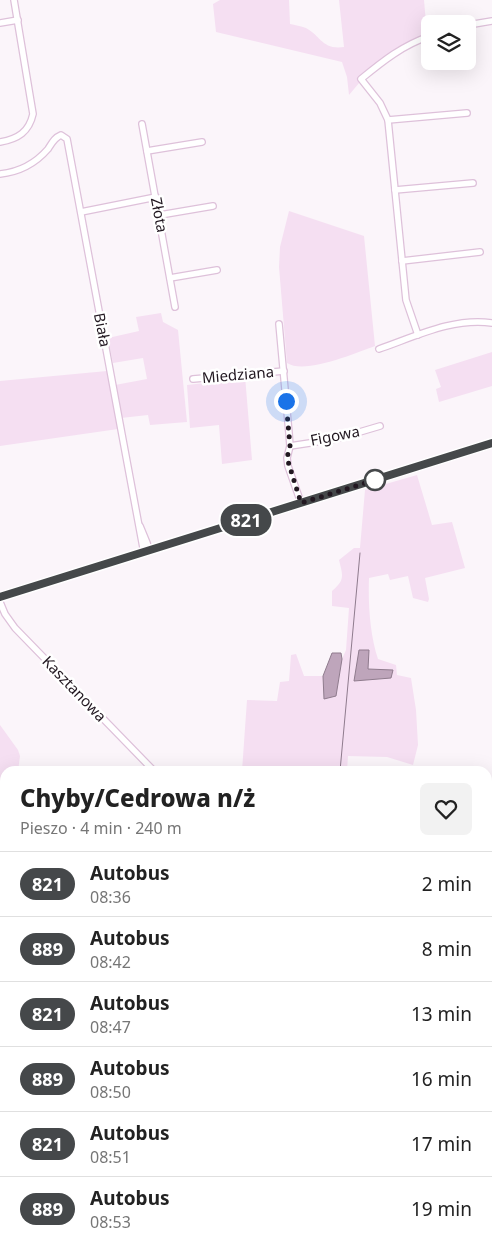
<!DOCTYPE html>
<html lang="pl">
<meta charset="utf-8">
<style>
:root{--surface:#fff;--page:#f2f2f2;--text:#222;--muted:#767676;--line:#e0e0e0}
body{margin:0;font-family:"Noto Sans",sans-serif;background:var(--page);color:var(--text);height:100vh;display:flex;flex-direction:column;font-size:19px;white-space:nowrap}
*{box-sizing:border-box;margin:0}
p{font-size:16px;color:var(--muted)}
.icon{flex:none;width:28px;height:28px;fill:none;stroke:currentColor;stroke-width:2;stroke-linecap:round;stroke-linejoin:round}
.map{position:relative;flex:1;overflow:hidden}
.drawer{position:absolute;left:0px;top:766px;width:492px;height:486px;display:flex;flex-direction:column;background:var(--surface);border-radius:15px 15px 0 0;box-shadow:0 5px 20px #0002}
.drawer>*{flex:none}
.badge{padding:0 10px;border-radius:16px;font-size:18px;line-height:32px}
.fabs{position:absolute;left:421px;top:15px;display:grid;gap:10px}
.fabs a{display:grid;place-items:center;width:55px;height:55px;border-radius:8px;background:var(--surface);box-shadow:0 5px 20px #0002;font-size:25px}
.you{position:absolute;width:25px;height:25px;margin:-12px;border:4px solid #fff;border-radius:50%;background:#1a73e8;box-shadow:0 0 0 8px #1a73e833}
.map>.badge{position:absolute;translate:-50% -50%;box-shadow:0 0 0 2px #fff}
.round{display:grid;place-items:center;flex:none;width:52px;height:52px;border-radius:8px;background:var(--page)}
.summary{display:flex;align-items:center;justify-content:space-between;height:85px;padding:0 20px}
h1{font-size:24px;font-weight:800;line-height:38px}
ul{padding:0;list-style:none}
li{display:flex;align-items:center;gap:15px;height:65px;padding:0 20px;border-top:1px solid var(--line)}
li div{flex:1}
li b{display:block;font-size:19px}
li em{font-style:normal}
li .badge{min-width:55px;font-weight:700;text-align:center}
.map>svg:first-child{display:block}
.green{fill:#f5dff2;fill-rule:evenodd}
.water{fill:#bea5bb;stroke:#8f7b8d}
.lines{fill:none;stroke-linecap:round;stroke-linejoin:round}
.stream{stroke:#8f7b8d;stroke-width:1}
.minor-casing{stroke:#dec1da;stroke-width:8}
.tertiary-casing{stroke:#dec1da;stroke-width:10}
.minor{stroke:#fff;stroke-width:5.5}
.tertiary{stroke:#fff;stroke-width:8}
.line-casing{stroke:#fff;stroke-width:11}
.line{stroke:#45484a;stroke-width:8}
.walk{stroke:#221821;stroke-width:5;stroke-dasharray:0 9}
.stop-dot{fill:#fff;stroke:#45484a;stroke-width:2.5}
.labels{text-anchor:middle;stroke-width:5;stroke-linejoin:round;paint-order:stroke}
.street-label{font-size:15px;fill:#221821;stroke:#fff}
</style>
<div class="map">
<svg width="492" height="1252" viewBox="0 0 492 1252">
<rect width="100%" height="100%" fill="#fbf5fa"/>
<!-- green -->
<g class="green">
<path d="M220,0H289L290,24C295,25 301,26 306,28C321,36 322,50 344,47L339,0H424L427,34L404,44L375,64L349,95L347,77L342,62L216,32L213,4Z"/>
<path d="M289,211L364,236L375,346C355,353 305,375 287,363L279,267L280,247Z"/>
<polygon points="161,313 163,322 178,330 187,422 150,425 148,415 121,418 115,385 147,379 143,358 113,363 108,338 139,331 136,317"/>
<polygon points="492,352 492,386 439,402 436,389 441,387 435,370"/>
<polygon points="107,371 118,429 0,446 0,381"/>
<polygon points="245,376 252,460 222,464 219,425 190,428 187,385 205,383 206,380"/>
<path d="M417,475L432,525L452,522L465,568L425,578L429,599L428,602L413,598L408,576L390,580L388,574L369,578C368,604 370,635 378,659L396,665L397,675L411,678L416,710L418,745L413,765L387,757L348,756L347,771H242L247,700L277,701L280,682L289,681L291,655L296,654L304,676H323L324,699L336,696L342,659L346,650L349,608L332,606V591C345,580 343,576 339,560L354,548H360L365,490ZM368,669L392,670L391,678L355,681Z"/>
<polygon points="0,725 18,750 20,756 18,771 5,771 5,848 0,874"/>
<polygon points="492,864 492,953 488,955 488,866"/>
<polygon points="492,1089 492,1172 488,1175 488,1096"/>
</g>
<!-- water -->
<g class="water">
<polygon points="359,650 369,650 368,669 393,670 391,678 354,681"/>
<polygon points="332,653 341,653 342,659 336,696 324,699 323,676"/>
<polygon points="5,1073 5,1248 488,1248 488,1163 492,1163 492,1252 0,1252 0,1075"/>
</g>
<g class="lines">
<!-- stream -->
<g class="stream">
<polyline points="340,771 360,553"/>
<polyline points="488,879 492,876"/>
</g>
<!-- minor casing -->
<g class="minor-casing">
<g id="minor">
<polyline points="0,23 18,20"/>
<polyline points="468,25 492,21"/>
<polyline points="388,120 467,113"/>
<polyline points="142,124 175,307"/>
<path d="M0,142C18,139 29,132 33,114L14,0"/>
<polyline points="147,151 202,142"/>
<path d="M0,174C19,172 35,164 48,149C52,143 54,138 61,135L67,139L144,553"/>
<polyline points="395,190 473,183"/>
<polyline points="81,212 156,197"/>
<polyline points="160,215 213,206"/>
<polyline points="402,261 480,252"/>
<polyline points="170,278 217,270"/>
<polyline points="279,324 289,433 290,446 287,458 288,466 301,503"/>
<path d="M418,335L406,300L388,120L380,103L361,79C383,61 403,45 430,36"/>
<path d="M379,349C414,337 454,317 492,323"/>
<polyline points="193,379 284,371"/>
<polyline points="290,446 336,439 380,426"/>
<polyline points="140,526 147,543 149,551"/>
<polyline points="0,602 5,614 15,628 154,771"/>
<polyline points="488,1003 492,1002"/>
</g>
</g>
<!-- tertiary casing -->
<g class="tertiary-casing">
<polyline id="tertiary" points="0,597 492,443"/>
</g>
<!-- minor -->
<use href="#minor" class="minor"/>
<!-- tertiary -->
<use href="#tertiary" class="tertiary"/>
</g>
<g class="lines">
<!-- line casing -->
<g class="line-casing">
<polyline id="line" points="0,597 492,443"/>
</g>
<!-- line -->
<use href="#line" class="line"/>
<!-- walk -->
<polyline class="walk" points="286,401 290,446 287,458 301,503 375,480"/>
</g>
<!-- markers -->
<circle class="stop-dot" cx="375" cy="480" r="10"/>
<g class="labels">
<!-- street labels -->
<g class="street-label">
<text transform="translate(159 215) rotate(79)" y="5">Złota</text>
<text transform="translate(102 330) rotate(79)" y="5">Biała</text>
<text transform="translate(238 375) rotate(-5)" y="5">Miedziana</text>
<text transform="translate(335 436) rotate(-11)" y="5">Figowa</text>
<text transform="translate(74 689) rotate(46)" y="5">Kasztanowa</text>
</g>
</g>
</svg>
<div class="fabs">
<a><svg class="icon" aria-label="layers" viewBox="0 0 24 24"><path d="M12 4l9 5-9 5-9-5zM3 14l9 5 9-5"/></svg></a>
</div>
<div class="you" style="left:286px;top:401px"></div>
<b class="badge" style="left:246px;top:520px;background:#45484a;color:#fff">821</b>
<section class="drawer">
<div class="summary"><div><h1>Chyby/Cedrowa n/ż</h1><p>Pieszo · 4 min · 240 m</p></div><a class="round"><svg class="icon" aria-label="heart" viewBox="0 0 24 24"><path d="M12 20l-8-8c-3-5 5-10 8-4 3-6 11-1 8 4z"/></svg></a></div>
<ul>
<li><span class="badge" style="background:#45484a;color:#fff">821</span><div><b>Autobus</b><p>08:36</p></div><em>2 min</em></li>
<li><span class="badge" style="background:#45484a;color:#fff">889</span><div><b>Autobus</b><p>08:42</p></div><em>8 min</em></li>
<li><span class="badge" style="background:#45484a;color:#fff">821</span><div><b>Autobus</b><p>08:47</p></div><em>13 min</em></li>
<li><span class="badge" style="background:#45484a;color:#fff">889</span><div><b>Autobus</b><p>08:50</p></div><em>16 min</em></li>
<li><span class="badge" style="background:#45484a;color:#fff">821</span><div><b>Autobus</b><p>08:51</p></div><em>17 min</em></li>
<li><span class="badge" style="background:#45484a;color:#fff">889</span><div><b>Autobus</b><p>08:53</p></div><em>19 min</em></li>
</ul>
</section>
</div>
